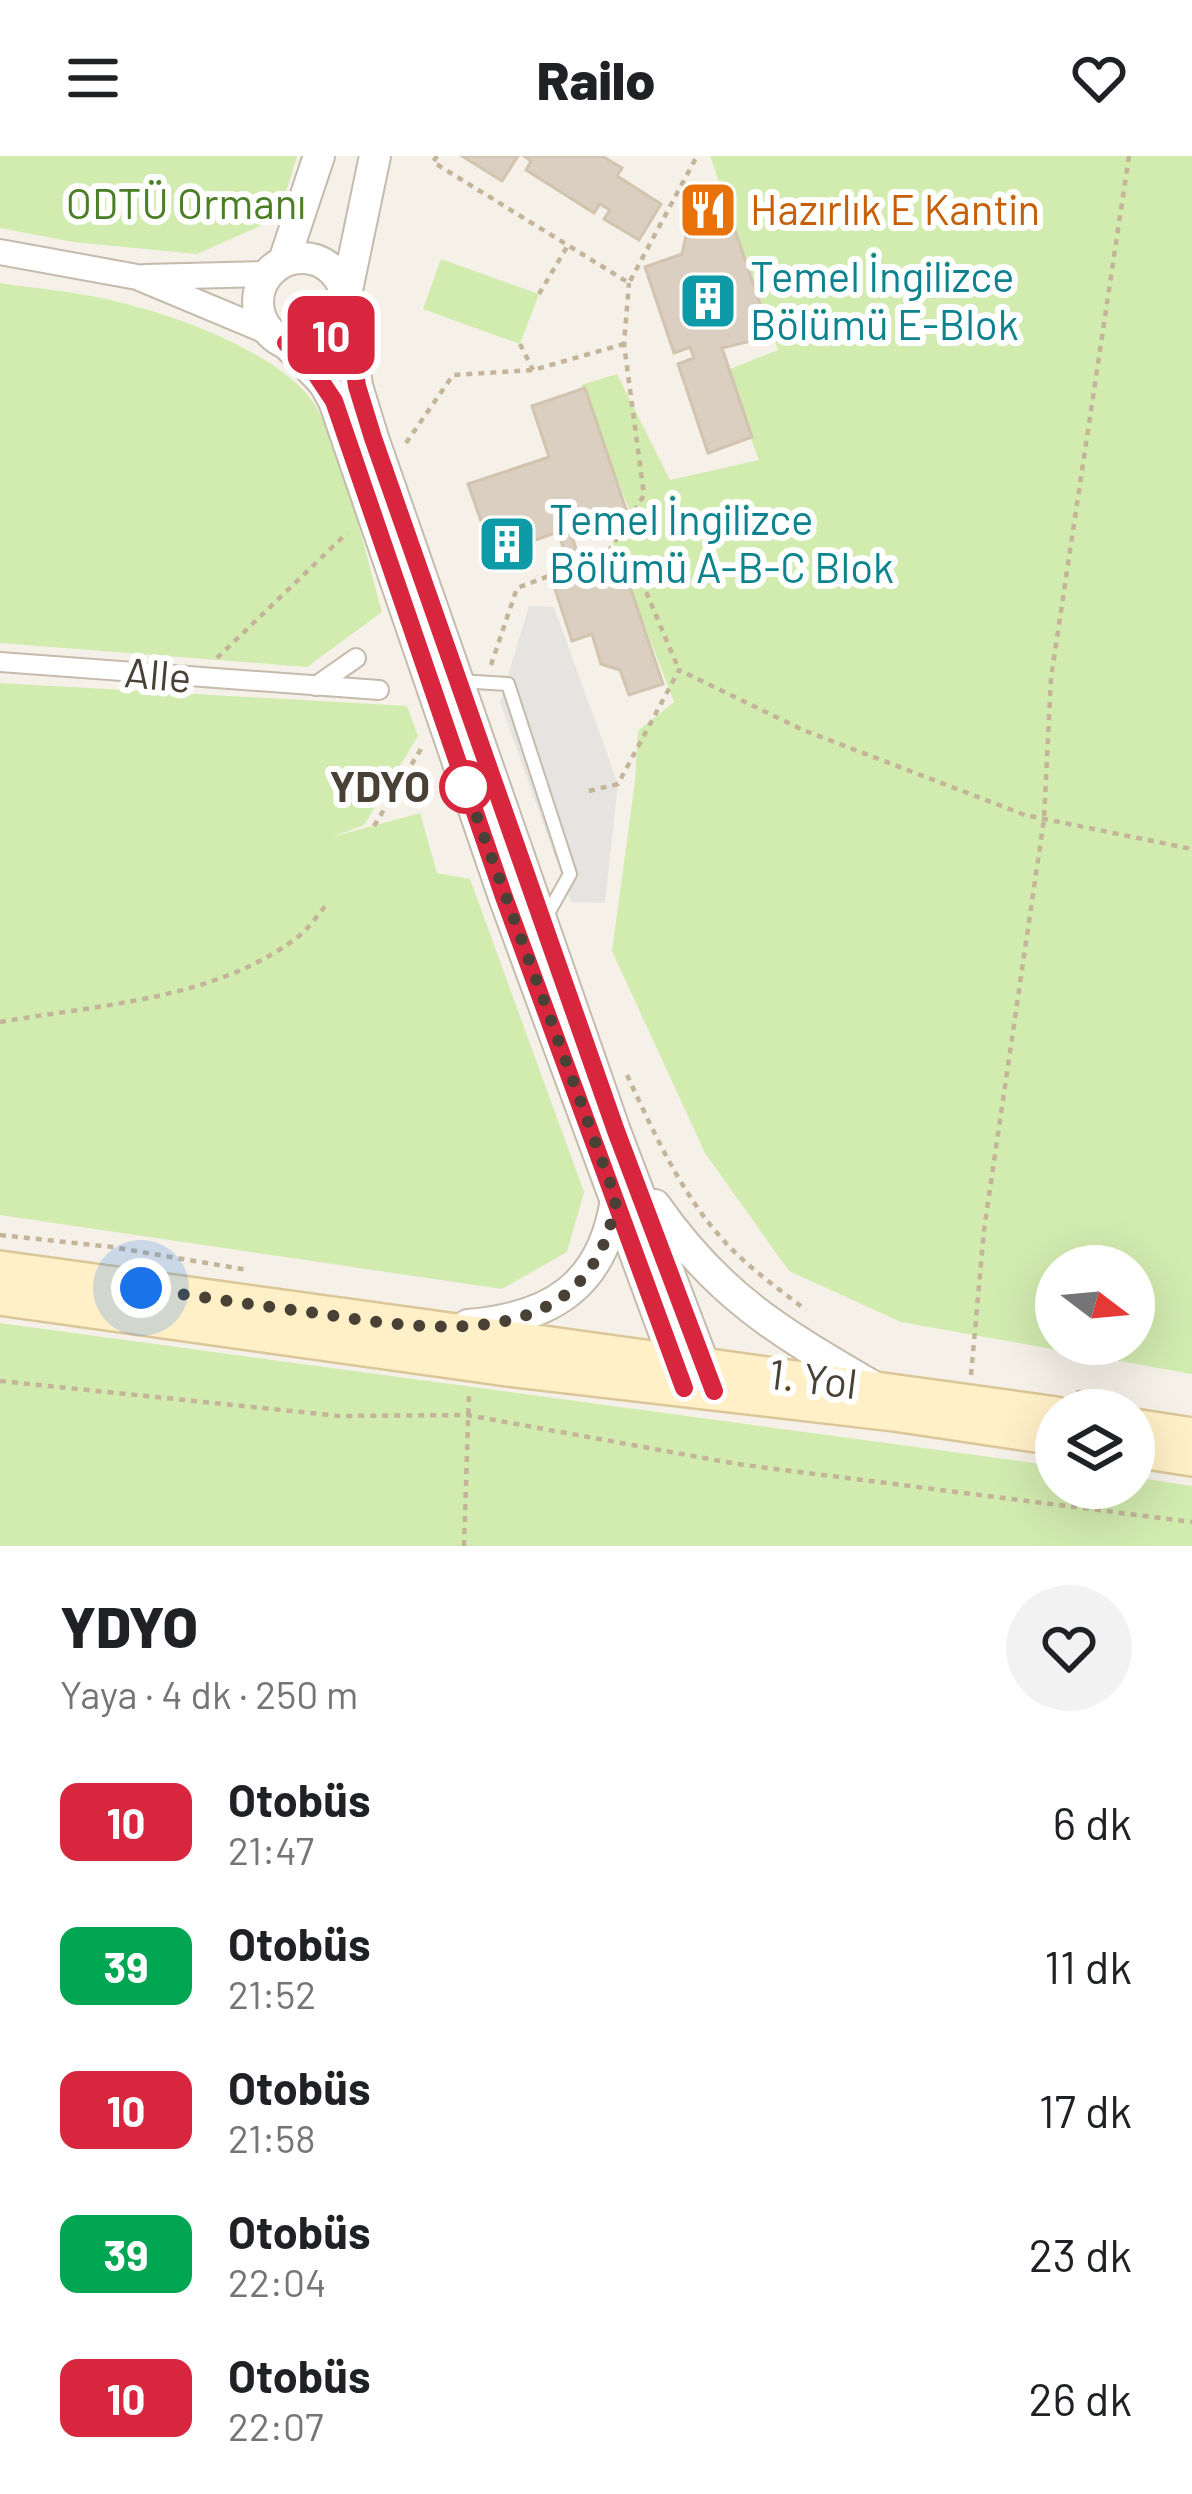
<!DOCTYPE html>
<html lang="tr">
<meta charset="utf-8">
<style>
:root{--surface:#fff;--page:#f2f2f2;--text:#202124;--muted:#757577}
body{margin:0;font-family:Barlow,sans-serif;background:var(--page);color:var(--text);height:100vh;display:flex;flex-direction:column;font-size:45px;white-space:nowrap}
*{box-sizing:border-box;margin:0}
p{font-size:39px;color:var(--muted)}
.icon{flex:none;width:66px;height:66px;fill:none;stroke:currentColor;stroke-width:2;stroke-linecap:round;stroke-linejoin:round}
.map{position:relative;height:1390px;overflow:hidden}
.sheet{display:flex;flex-direction:column;background:var(--surface);flex:1}
.sheet>*{flex:none}
.badge{padding:0 24px;border-radius:18px;font-size:42px;line-height:78px}
.needle{width:78px;rotate:106deg}
.buttons{position:absolute;left:1035px;top:1089px;display:grid;gap:24px}
.buttons a{display:grid;place-items:center;width:120px;height:120px;border-radius:50%;background:var(--surface);box-shadow:0 12px 48px #0002;font-size:60px}
.you{position:absolute;width:60px;height:60px;margin:-30px;border:9px solid #fff;border-radius:50%;background:#1a73e8;box-shadow:0 0 0 18px #1a73e833}
.map>.badge{position:absolute;translate:-50% -50%;box-shadow:0 0 0 6px #fff}
.round{display:grid;place-items:center;flex:none;width:126px;height:126px;border-radius:63px;background:var(--page)}
.summary{display:flex;align-items:center;justify-content:space-between;height:204px;padding:0 60px}
h1{font-size:57px;font-weight:800;line-height:90px}
ul{padding:0;list-style:none}
li{display:flex;align-items:center;gap:36px;height:144px;padding:0 60px}
li div{flex:1}
li b{display:block;font-size:45px}
li em{font-style:normal}
li .badge{min-width:132px;font-weight:700;text-align:center}
header{display:flex;justify-content:space-between;align-items:center;height:156px;padding:0 60px;background:var(--surface);font-size:54px;font-weight:800}
.map>svg:first-child{display:block}
.green{fill:#d2ebaf;fill-rule:evenodd}
.parking{fill:#e6e4e0}
.building{fill:#dacfc0;stroke:#d3c4b0;stroke-width:3}
.lines{fill:none;stroke-linecap:round;stroke-linejoin:round}
.service-casing{stroke:#c4bbad;stroke-width:16}
.pedestrian-casing{stroke:#c4bbad;stroke-width:22}
.minor-casing{stroke:#c4bbad;stroke-width:28}
.tertiary-casing{stroke:#c4bbad;stroke-width:34}
.secondary-casing{stroke:#dbc698;stroke-width:38}
.path{stroke:#c4b49a;stroke-width:4.5;stroke-dasharray:6 6;stroke-linecap:butt}
.service{stroke:#fff;stroke-width:12}
.pedestrian{stroke:#fff;stroke-width:18}
.minor{stroke:#fff;stroke-width:24}
.tertiary{stroke:#fff;stroke-width:30}
.secondary{stroke:#fff0c8;stroke-width:33}
.line-casing{stroke:#fff;stroke-width:27}
.line{stroke:#d7263d;stroke-width:18}
.walk{stroke:#494136;stroke-width:12;stroke-dasharray:0 21.6}
.stop-dot{fill:#fff;stroke:#d7263d;stroke-width:6}
.labels{text-anchor:middle;stroke-width:12;stroke-linejoin:round;paint-order:stroke}
.park-label{font-size:42px;fill:#4a7f25;stroke:#fff}
.food-label{font-size:42px;fill:#c56008;stroke:#fff;text-anchor:start}
.culture-label{font-size:42px;fill:#0d838f;stroke:#fff;text-anchor:start}
.street-label{font-size:42px;fill:#494136;stroke:#fff}
.stop-label{font-size:42px;font-weight:bold;fill:#494136;stroke:#fff;text-anchor:end}
</style>
<header><svg class="icon" aria-label="menu" viewBox="0 0 24 24"><path d="M4 6h16M4 12h16M4 18h16"/></svg>Railo<svg class="icon" aria-label="heart" viewBox="0 0 24 24"><path d="M12 20l-8-8c-3-5 5-10 8-4 3-6 11-1 8 4z"/></svg></header>
<div class="map">
<svg width="1192" height="1390" viewBox="0 0 1192 1390">
<rect width="100%" height="100%" fill="#f5f1e8"/>
<!-- green -->
<g class="green">
<polygon points="0,0 297,0 278,62 197,98 73,86 0,72"/>
<path d="M710,0H1192V1218L901,1166L789,1115L705,997L612,795L635,625L638,575L674,546L610,379L631,358L581,229L617,218L670,324L759,304L725,215L778,194ZM1056,1110H1134V1188H1056Z"/>
<polygon points="441,103 539,138 520,188 423,153"/>
<path d="M0,127C39,133 80,136 119,146C177,160 288,199 318,254C347,309 364,394 382,456L307,511L0,487Z"/>
<polygon points="0,527 407,550 418,580 364,669 332,681 420,657 437,717 470,723 584,1036 567,1096 502,1133 0,1059"/>
<polygon points="0,1167 1056,1310 1056,1332 1134,1332 1134,1321 1192,1330 1192,1390 0,1390"/>
</g>
<!-- parking -->
<polygon class="parking" points="529,450 554,451 618,628 605,747 571,746 500,546"/>
<!-- building -->
<g class="building">
<polygon points="462,0 518,0 502,25"/>
<polygon points="524,0 602,0 622,12 617,20 661,48 639,84 604,63 610,54 600,48 594,57 526,14 531,5"/>
<polygon points="720,30 771,180 722,192 752,281 708,297 678,208 694,202 690,191 674,197 645,111 682,98 695,38"/>
<polygon points="585,232 626,353 580,369 578,362 567,366 584,417 621,404 663,528 629,539 620,514 601,508 592,478 572,485 553,427 573,421 558,376 493,399 468,328 549,301 532,250"/>
</g>
<g class="lines">
<!-- service casing -->
<g class="service-casing">
<polyline id="service" points="459,525 508,528 570,718 546,761"/>
</g>
<!-- pedestrian casing -->
<g class="pedestrian-casing">
<g id="pedestrian">
<polyline points="0,506 379,534"/>
<polyline points="316,530 356,502"/>
</g>
</g>
<!-- minor casing -->
<g class="minor-casing">
<g id="minor">
<polyline points="0,96 137,121 271,177"/>
<polyline points="145,121 268,118"/>
</g>
</g>
<!-- tertiary casing -->
<g class="tertiary-casing">
<g id="tertiary">
<circle cx="302" cy="146" r="44"/>
<polyline points="284,105 319,0"/>
<polyline points="346,139 375,0"/>
<polyline points="346,154 357,230 373,282 615,975 712,1230"/>
<polyline points="286,187 324,227 334,245 504,741 682,1225"/>
<path d="M655,1049C719,1141 780,1176 874,1231"/>
<path d="M468,1169C551,1162 603,1130 616,1043"/>
</g>
</g>
<!-- secondary casing -->
<g class="secondary-casing">
<g id="secondary">
<polyline points="0,1112 1056,1258"/>
<polyline points="0,1142 507,1213 894,1258 1056,1282"/>
<polyline points="1134,1270 1192,1279"/>
<polyline points="1134,1294 1192,1303"/>
</g>
</g>
<!-- path -->
<g class="path">
<polyline points="437,0 433,6 629,127 697,0"/>
<polyline points="539,138 567,91"/>
<polyline points="520,188 533,214"/>
<polyline points="406,287 453,219 533,214 624,188"/>
<polyline points="607,398 634,407 679,514"/>
<polyline points="217,502 347,377"/>
<polyline points="491,509 517,432 607,398 644,339 624,188 629,127"/>
<polyline points="589,635 618,628 679,514 803,574 1025,659 1192,693"/>
<polyline points="374,670 421,593"/>
<path d="M0,866C97,849 213,844 295,783C307,775 317,760 326,749"/>
<path d="M627,919C657,983 687,1052 740,1101C760,1120 784,1137 806,1154"/>
<polyline points="0,1079 112,1091 248,1114"/>
<polyline points="971,1219 984,1074 1044,663 1051,522 1129,0"/>
<polyline points="0,1225 340,1260 467,1259 737,1308 1192,1366"/>
<polyline points="1076,1236 1118,1243"/>
<polyline points="464,1390 469,1237"/>
</g>
<!-- service -->
<use href="#service" class="service"/>
<!-- pedestrian -->
<use href="#pedestrian" class="pedestrian"/>
<!-- minor -->
<use href="#minor" class="minor"/>
<!-- tertiary -->
<use href="#tertiary" class="tertiary"/>
<!-- secondary -->
<use href="#secondary" class="secondary"/>
</g>
<g class="lines">
<!-- line casing -->
<g class="line-casing">
<path id="line" d="M684,1232L504,741L334,245L314,215L286,187C314,195 336,182 346,154L357,230L373,282L616,975L714,1235"/>
</g>
<!-- line -->
<use href="#line" class="line"/>
<!-- walk -->
<path class="walk" d="M141,1132C199,1141 257,1149 315,1157C432,1175 592,1201 616,1043L466,631"/>
</g>
<!-- icons -->
<defs>
<g id="restaurant-square" transform="scale(3)"><rect x="-9" y="-9" width="18" height="18" rx="4" fill="#e8710a" stroke="#fff"/><path d="M-5-6h1v4h1v-4h1v4h1v-4h1v5L-1.5 .5V6h-2V.5L-5-1ZM5-6V6H3V1.5H1.5Q1.5-4 5-6Z" fill="#fff"/></g>
<g id="building-square" transform="scale(3)"><rect x="-9" y="-9" width="18" height="18" rx="4" fill="#0f9aa8" stroke="#fff"/><path d="M-4-6H4V6H1V3H-1V6H-4ZM-2.5-4.3h1.7v1.8h-1.7ZM.8-4.3h1.7v1.8H.8ZM-2.5-1h1.7V.8h-1.7ZM.8-1h1.7V.8H.8Z" fill="#fff"/></g>
</defs>
<g fill-rule="evenodd">
<use href="#restaurant-square" x="708" y="54"/>
<use href="#building-square" x="708" y="145"/>
<use href="#building-square" x="507" y="388"/>
</g>
<!-- markers -->
<circle class="stop-dot" cx="466" cy="631" r="24"/>
<g class="labels">
<!-- park labels -->
<g class="park-label">
<text x="186" y="63">ODTÜ Ormanı</text>
</g>
<!-- food labels -->
<g class="food-label">
<text x="750" y="69">Hazırlık E Kantin</text>
</g>
<!-- culture labels -->
<g class="culture-label">
<text x="750" y="136">Temel İngilizce<tspan x="750" dy="48">Bölümü E-Blok</tspan></text>
<text x="549" y="379">Temel İngilizce<tspan x="549" dy="48">Bölümü A-B-C Blok</tspan></text>
</g>
<!-- street labels -->
<g class="street-label">
<text transform="translate(158 519) rotate(5)" y="15">Alle</text>
<text transform="translate(813 1223) rotate(7)" y="15">1. Yol</text>
</g>
<!-- stop labels -->
<g class="stop-label">
<text x="430" y="646">YDYO</text>
</g>
</g>
</svg>
<div class="buttons">
<a><svg class="needle" viewBox="-14 -14 28 28"><path d="M0-13l5 13h-10z" fill="#e53935"/><path d="M0 13l5-13h-10z" fill="#757577"/></svg></a>
<a><svg class="icon" aria-label="layers" viewBox="0 0 24 24"><path d="M12 4l9 5-9 5-9-5zM3 14l9 5 9-5"/></svg></a>
</div>
<div class="you" style="left:141px;top:1132px"></div>
<b class="badge" style="left:331px;top:179px;background:#d7263d;color:#fff">10</b>
</div>
<section class="sheet">
<div class="summary"><div><h1>YDYO</h1><p>Yaya · 4 dk · 250 m</p></div><a class="round"><svg class="icon" aria-label="heart" viewBox="0 0 24 24"><path d="M12 20l-8-8c-3-5 5-10 8-4 3-6 11-1 8 4z"/></svg></a></div>
<ul>
<li><span class="badge" style="background:#d7263d;color:#fff">10</span><div><b>Otobüs</b><p>21:47</p></div><em>6 dk</em></li>
<li><span class="badge" style="background:#00a651;color:#fff">39</span><div><b>Otobüs</b><p>21:52</p></div><em>11 dk</em></li>
<li><span class="badge" style="background:#d7263d;color:#fff">10</span><div><b>Otobüs</b><p>21:58</p></div><em>17 dk</em></li>
<li><span class="badge" style="background:#00a651;color:#fff">39</span><div><b>Otobüs</b><p>22:04</p></div><em>23 dk</em></li>
<li><span class="badge" style="background:#d7263d;color:#fff">10</span><div><b>Otobüs</b><p>22:07</p></div><em>26 dk</em></li>
</ul>
</section>
